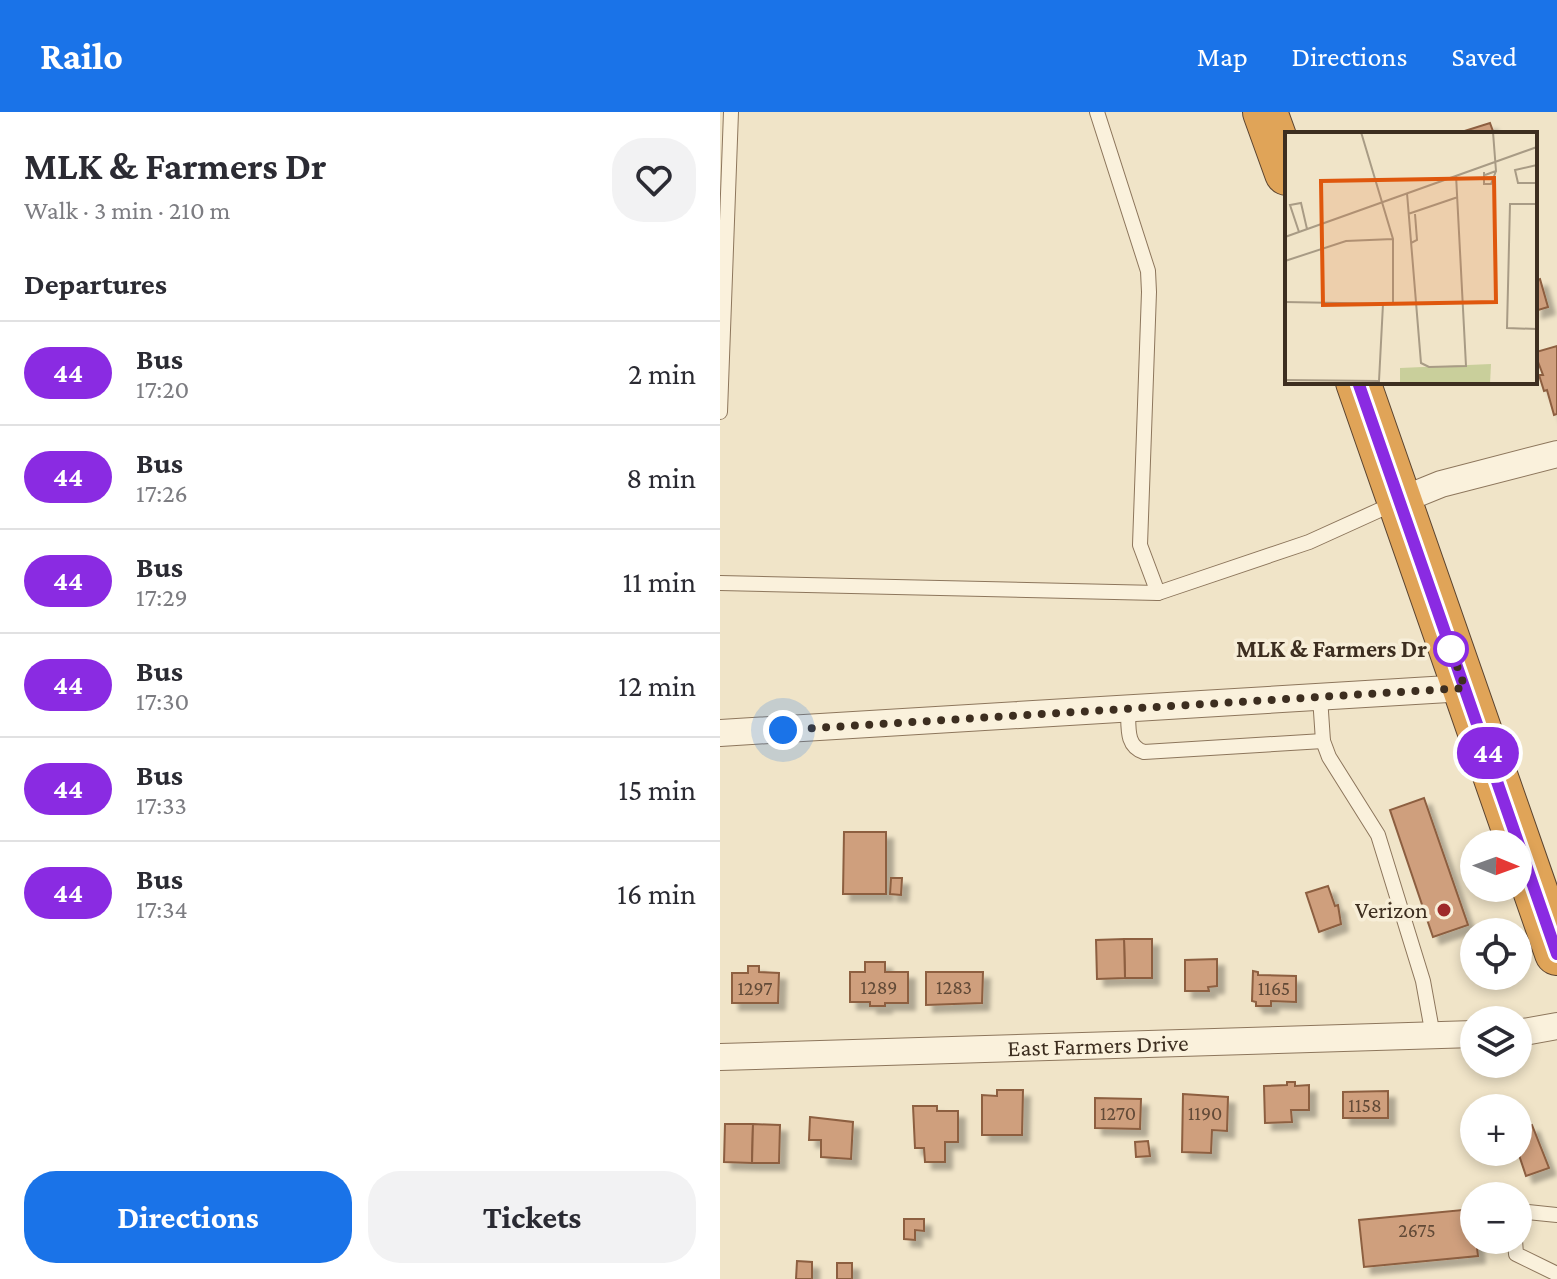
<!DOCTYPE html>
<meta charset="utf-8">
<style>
:root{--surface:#fff;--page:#f2f2f3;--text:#2b2b33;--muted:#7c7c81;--line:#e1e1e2;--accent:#1a73e8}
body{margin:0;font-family:"Crimson Pro",serif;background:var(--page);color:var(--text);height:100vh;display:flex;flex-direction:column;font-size:30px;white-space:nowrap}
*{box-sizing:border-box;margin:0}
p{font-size:26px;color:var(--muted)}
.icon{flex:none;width:44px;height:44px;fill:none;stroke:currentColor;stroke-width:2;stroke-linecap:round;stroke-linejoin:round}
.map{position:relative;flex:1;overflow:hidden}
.sheet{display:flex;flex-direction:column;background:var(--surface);width:720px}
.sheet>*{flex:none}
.badge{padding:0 16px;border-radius:26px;font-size:28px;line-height:52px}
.needle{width:52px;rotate:91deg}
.controls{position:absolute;left:740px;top:718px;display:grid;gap:16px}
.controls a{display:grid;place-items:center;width:72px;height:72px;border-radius:50%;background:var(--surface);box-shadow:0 4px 12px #0003;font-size:40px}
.you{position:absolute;width:40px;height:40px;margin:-20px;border:6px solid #fff;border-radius:50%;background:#1a73e8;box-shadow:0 0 0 12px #1a73e833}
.map>.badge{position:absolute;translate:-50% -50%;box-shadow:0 0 0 4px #fff}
h2{padding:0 24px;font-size:30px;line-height:72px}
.round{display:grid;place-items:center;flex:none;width:84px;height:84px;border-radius:32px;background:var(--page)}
.summary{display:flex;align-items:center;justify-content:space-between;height:136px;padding:0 24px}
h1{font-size:38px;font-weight:700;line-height:60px}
.primary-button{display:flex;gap:16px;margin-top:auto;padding:16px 24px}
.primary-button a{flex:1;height:92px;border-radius:32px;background:var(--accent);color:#fff;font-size:32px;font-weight:700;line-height:92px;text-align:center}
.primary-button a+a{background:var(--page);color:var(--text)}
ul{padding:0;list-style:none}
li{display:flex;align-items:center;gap:24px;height:104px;padding:0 24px;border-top:2px solid var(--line)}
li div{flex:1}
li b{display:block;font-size:30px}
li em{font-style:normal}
li .badge{min-width:88px;font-weight:700;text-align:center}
header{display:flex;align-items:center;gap:48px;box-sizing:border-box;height:112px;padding:0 40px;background:var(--accent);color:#fff}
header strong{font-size:38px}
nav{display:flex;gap:44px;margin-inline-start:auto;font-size:28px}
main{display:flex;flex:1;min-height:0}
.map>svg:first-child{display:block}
.building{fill:#cf9f7d;stroke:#8d5f41;stroke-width:2;filter:url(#shadow)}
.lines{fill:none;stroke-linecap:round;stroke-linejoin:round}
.lane-casing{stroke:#8d765c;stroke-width:16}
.street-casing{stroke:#8d765c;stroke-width:28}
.highway-casing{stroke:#5b4430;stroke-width:46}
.lane{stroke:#faf1dc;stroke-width:14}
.street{stroke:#faf1dc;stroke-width:26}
.highway{stroke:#e0a458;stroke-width:44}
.line-casing{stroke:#fff;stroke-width:18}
.line{stroke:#8a2be2;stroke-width:12}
.walk{stroke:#3d2e20;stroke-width:8;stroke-dasharray:0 14.4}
.stop-dot{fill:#fff;stroke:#8a2be2;stroke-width:4}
.poi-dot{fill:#9e2a2b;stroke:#f7eed8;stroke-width:3}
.labels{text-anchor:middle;stroke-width:7;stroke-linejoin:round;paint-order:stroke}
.number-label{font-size:20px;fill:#624a37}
.stop-label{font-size:24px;font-weight:bold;fill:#3d2e20;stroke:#f7eed8;text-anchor:end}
.poi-label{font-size:24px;fill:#3d2e20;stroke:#f7eed8;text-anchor:end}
.street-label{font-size:24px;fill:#3d2e20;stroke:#f7eed8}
.inset-road{fill:none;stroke:#a89b85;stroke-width:2}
.view{fill:#df570d;fill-opacity:0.15;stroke:#df570d;stroke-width:4}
.inset-edge{fill:none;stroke:#3d2e20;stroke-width:4}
</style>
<header>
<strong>Railo</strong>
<nav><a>Map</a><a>Directions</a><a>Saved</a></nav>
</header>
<main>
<section class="sheet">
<div class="summary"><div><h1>MLK &amp; Farmers Dr</h1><p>Walk · 3 min · 210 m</p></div><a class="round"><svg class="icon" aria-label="heart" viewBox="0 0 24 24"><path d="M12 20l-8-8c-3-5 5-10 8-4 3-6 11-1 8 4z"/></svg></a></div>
<h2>Departures</h2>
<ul>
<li><span class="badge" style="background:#8a2be2;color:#fff">44</span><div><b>Bus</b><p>17:20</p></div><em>2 min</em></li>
<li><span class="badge" style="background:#8a2be2;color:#fff">44</span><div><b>Bus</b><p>17:26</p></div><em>8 min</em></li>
<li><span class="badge" style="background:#8a2be2;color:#fff">44</span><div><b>Bus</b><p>17:29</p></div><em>11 min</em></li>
<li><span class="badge" style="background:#8a2be2;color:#fff">44</span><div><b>Bus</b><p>17:30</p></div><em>12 min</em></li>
<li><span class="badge" style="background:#8a2be2;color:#fff">44</span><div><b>Bus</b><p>17:33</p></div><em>15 min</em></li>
<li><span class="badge" style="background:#8a2be2;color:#fff">44</span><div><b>Bus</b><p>17:34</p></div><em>16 min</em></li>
</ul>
<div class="primary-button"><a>Directions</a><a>Tickets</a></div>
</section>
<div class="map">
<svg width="837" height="1167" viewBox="0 0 837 1167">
<defs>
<filter id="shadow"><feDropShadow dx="7" dy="7" stdDeviation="2" flood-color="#0004"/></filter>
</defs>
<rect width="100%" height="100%" fill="#f0e4c8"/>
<!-- building -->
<g class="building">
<polygon points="770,11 774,22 735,22"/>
<polygon points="820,167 828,195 815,199 815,169"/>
<polygon points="837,234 837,302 834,303 827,278 824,279 819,263 823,263 815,242 816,240"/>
<polygon points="704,686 748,813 713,825 670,698"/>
<polygon points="124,720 166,720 166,782 123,782"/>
<polygon points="171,766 182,766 181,783 170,782"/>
<polygon points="608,774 615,794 618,793 621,812 599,820 586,781"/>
<polygon points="404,827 432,827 432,866 405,866"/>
<polygon points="404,827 405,866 377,867 376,828"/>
<polygon points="497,847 497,874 488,875 489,879 465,879 465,848"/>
<polygon points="145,850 165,850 165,860 188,860 188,891 165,891 165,894 150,894 150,890 130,890 130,860 145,860"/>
<polygon points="28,854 39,854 39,860 59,861 58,891 12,891 12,861 28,861"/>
<polygon points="533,859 538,860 538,863 576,864 576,890 551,889 551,894 536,894 536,890 532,889"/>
<polygon points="206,860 263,860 262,891 206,893"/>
<polygon points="567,970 575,970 575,974 589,973 589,998 571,998 572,1010 545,1011 544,974 567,973"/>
<polygon points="277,978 303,978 302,1023 262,1023 262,983 277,984"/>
<polygon points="668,979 668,1006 623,1006 623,980"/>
<polygon points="463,982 508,985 507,1019 492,1018 491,1041 462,1040"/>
<polygon points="375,986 421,987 420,1017 375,1016"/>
<polygon points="193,994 217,994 217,999 238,999 238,1030 225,1030 225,1050 205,1050 204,1036 195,1036"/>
<polygon points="90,1005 133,1010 131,1047 101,1045 101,1028 89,1028"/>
<polygon points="5,1012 33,1012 32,1051 4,1050"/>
<polygon points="33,1012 60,1013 59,1051 32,1051"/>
<polygon points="812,1013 829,1056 806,1064 798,1040 798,1018"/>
<polygon points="428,1029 430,1044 416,1045 415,1030"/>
<polygon points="753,1097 754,1128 756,1128 758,1144 644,1155 639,1108"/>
<polygon points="184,1107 204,1107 204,1119 195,1118 195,1128 184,1127"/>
<polygon points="77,1149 92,1150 92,1167 76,1167"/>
<rect x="117" y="1151" width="15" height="16"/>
</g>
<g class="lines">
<!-- lane casing -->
<g class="lane-casing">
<g id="lane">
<polyline points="377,0 428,159 429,180 420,433 438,481"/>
<polyline points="0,300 11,0"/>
<polyline points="0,471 438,481 589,430 675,391"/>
<polyline points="600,585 603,629 609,645 658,723 703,869 713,924"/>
<path d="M408,597C409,614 405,634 424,640L603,629"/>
<polyline points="798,1099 837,1103"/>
<polyline points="795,1128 796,1142 837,1162"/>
</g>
</g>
<!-- street casing -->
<g class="street-casing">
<g id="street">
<polyline points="679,389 721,372 837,342"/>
<polyline points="0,621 745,576"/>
<polyline points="798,921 837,914"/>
<path id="s1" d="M0,945L754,922"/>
</g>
</g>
<!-- highway casing -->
<g class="highway-casing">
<g id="highway">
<polyline points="545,0 567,61"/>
<polyline points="638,270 837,841"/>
</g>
</g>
<!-- lane -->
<use href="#lane" class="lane"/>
<!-- street -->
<use href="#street" class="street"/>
<!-- highway -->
<use href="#highway" class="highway"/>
</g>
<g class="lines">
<!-- line casing -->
<g class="line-casing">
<polyline id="line" points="638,270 837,842"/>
</g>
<!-- line -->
<use href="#line" class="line"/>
<!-- walk -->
<polyline class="walk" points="63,618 745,576 731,537"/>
</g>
<!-- markers -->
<circle class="stop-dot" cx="731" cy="537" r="16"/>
<circle class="poi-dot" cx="724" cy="798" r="8"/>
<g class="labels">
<!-- number labels -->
<g class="number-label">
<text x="159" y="882">1289</text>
<text x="234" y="882">1283</text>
<text x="35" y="883">1297</text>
<text x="554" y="883">1165</text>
<text x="645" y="1000">1158</text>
<text x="398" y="1008">1270</text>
<text x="485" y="1008">1190</text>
<text x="697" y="1125">2675</text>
</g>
<!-- stop labels -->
<g class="stop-label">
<text x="707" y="545">MLK &amp; Farmers Dr</text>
</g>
<!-- poi labels -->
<g class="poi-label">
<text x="708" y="806">Verizon</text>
</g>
<!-- street labels -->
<g class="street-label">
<text dy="8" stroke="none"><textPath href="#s1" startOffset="378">East Farmers Drive</textPath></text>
</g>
</g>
<!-- overview -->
<g transform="translate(565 20)">
<rect width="252" height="252" fill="#f0e4c8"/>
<path d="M206,232L205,252H115V236Z" fill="#c9cf9b"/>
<path class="inset-road" d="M252,33L230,38L233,51H252M199,40V52H206L211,39M200,43L211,39L208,0M122,61L136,231L144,235L181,234L171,43M252,72H225L222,196L252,197M123,82L173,65M14,100L5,73L16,71L22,97M0,105L252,15M126,111L132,108L130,82M0,129L61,109L108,107M0,170L108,172V107L76,0M0,248L94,249L98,172"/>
<path class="view" d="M209,46L211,170L38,173L36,49Z"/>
<rect width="252" height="252" class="inset-edge"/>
</g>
</svg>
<div class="controls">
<a><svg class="needle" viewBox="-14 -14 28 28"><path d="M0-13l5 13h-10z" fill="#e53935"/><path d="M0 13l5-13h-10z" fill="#7c7c81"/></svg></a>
<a><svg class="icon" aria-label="locate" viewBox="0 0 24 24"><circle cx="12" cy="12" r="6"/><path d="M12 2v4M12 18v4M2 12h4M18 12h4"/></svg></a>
<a><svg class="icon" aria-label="layers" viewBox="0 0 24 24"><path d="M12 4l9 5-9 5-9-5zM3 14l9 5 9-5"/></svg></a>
<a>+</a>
<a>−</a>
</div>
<div class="you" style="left:63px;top:618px"></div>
<b class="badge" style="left:768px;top:641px;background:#8a2be2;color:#fff">44</b>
</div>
</main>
